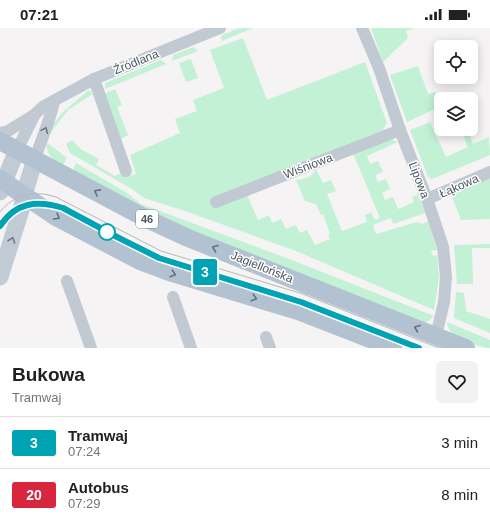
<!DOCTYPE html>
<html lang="pl">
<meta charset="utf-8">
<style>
:root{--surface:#fff;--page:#f2f2f2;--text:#202124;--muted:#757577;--line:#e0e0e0}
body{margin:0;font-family:Arial,sans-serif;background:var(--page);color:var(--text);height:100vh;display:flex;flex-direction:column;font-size:15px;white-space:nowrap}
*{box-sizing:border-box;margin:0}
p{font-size:13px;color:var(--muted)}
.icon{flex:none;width:22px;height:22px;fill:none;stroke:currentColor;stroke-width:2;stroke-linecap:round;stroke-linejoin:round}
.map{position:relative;height:320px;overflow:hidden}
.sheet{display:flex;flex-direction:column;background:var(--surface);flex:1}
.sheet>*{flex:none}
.badge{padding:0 8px;border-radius:3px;font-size:14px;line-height:26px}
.tools{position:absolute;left:434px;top:12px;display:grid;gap:8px}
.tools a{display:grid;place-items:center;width:44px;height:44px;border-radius:6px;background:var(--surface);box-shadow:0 2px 10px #0003;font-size:20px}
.map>.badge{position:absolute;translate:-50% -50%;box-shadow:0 0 0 2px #fff}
.round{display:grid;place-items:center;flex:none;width:42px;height:42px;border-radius:6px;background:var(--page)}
.head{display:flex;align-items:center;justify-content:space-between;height:68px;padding:0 12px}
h1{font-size:19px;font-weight:700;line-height:30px}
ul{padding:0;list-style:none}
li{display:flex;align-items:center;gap:12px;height:52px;padding:0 12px;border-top:1px solid var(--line)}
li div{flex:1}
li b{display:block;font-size:15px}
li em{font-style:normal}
li .badge{min-width:44px;font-weight:700;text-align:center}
.status{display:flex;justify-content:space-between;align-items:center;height:28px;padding:0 20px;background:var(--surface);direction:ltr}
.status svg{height:11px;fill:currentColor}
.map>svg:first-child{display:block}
.green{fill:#c3f1d5}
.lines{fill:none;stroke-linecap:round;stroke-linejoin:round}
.street{stroke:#c1cad2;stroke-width:12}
.secondary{stroke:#c1cbd6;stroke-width:17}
.primary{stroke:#b3c2d1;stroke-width:18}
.tram{stroke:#b5b8bd;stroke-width:1}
.oneway{stroke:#6e7983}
.oneway2{stroke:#64717d}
.oneway3{stroke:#6e7984}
.line-casing{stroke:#fff;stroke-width:9}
.line{stroke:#00a3b4;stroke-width:6}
.stop-dot{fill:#fff;stroke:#00a3b4;stroke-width:2}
.labels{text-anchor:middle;stroke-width:3;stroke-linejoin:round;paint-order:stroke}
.shield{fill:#fff;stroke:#808990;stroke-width:1}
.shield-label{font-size:11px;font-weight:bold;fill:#4a5661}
.street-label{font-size:12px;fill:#4a5661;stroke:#fff}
</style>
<div class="status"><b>07:21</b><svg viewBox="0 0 49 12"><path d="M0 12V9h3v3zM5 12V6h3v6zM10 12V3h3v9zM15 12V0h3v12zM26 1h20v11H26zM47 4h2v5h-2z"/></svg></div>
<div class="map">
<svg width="490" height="320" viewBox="0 0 490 320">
<rect width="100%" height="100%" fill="#f5f3f3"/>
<!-- green -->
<g class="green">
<polygon points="239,0 253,0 222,13 221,10 222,7"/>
<polygon points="371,0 415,0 406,3 408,10 383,34"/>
<path d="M243,10L267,72L365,34L387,95L383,102L211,171L214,180L247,167L258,192L269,187L272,195L281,191L286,201L296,197L300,205L307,202L315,217L330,211L328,207L330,206L323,186L321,187L316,176L305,173L296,152C304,152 313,148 316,141L323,155L331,152L336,163L327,166L342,203L367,194L365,187L371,184L375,192L380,190L353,125L388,110L398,114L367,128L370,136L378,133L383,144L375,147L378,154L386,151L390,161L382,165L385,172L393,169L398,181L414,174L412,169L418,166L425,185L393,196L391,190L373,197L376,206L417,194L422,196L428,193L437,222L431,223L433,228L437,227L439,249L434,282L296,223L182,182L144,170L132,161L70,125L66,116L72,112L82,122L99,131L96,137L115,148L121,145L129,148L136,146L130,127L180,105L175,91L197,83L193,72L224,60L210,22Z"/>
<polygon points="194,19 198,23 172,33 173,27"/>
<polygon points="191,31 198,50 186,54 179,35"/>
<polygon points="161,32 166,36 105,61 105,55"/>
<polygon points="418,38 428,66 435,64 439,79 407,94 390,47"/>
<polygon points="115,61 122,77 117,79 128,107 121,111 104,66"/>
<polygon points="89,62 93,66 68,82 51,104 48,103 63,84"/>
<polygon points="430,94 446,129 468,119 461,101 467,101 473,116 489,109 490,127 432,151 428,149 410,102"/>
<path d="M46,114L67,130L62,138C53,132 46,126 46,114Z"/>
<polygon points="76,135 127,165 141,176 289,231 434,288 427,294 420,294 193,205 72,144"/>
<polygon points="490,147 490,191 461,192 450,164"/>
<polygon points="490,216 490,220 472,220 473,256 457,256 454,217"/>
<polygon points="456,264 464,265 466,283 490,291 490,305 454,290"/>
<path d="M447,294L490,312V320H486C472,315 449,312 447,294Z"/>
</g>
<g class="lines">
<!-- street -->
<g class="street">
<polyline points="362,0 379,40 400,102 427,171 443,219 446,249 444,274 436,308"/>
<polyline points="94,51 126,143"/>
<polyline points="0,105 8,103 34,87"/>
<polyline points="17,122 35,86 44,78 94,51 220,0"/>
<path d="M35,131C41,112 50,93 54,73"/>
<polyline points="427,171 490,144"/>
<polyline points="216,174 400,102"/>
<polyline points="67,253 91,320"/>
<polyline points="173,269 191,320"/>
<polyline points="266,309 270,320"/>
</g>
<!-- secondary -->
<g class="secondary">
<polyline points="0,164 17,122"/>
<polyline points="0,249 22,179 24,167 35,131"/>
</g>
<!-- primary -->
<g class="primary">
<polyline points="0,113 147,191 188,210 466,320"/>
<polyline points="0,151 56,189 140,233 172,245 301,284 393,320"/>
</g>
<!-- tram -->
<g class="tram">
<path d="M0,184C14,166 35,162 56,169L161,223L303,266L439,320"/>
<path d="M0,198C16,174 37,172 63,180L130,216L159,230L301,274L419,320"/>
</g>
</g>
<!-- one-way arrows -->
<defs><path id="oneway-chevron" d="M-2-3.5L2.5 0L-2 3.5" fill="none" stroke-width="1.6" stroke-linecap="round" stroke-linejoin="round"/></defs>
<use class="oneway" href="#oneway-chevron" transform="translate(45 102) rotate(-66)"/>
<g class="oneway2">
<use href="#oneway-chevron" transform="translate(97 164) rotate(-152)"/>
<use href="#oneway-chevron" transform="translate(57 189) rotate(30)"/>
<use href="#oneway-chevron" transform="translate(215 220) rotate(-159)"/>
<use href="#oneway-chevron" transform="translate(173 246) rotate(18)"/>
<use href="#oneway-chevron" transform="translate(254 270) rotate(17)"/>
<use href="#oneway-chevron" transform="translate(417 300) rotate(-158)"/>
</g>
<use class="oneway3" href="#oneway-chevron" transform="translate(12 212) rotate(-71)"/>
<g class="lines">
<!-- line casing -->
<g class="line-casing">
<path id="line" d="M0,198C16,174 37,172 63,180L119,210L159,230L301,274L419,320"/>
</g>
<!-- line -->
<use href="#line" class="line"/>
</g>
<!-- markers -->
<circle class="stop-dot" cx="107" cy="204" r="8"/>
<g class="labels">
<!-- shield labels -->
<rect class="shield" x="136" y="182" width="22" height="18" rx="3"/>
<g class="shield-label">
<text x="147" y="195">46</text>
</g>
<!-- street labels -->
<g class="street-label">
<text transform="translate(136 34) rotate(-22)" y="4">Źródlana</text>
<text transform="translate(308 138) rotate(-21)" y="4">Wiśniowa</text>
<text transform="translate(419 152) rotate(69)" y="4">Lipowa</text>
<text transform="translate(459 158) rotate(-24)" y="4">Łąkowa</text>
<text transform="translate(262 239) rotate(22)" y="4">Jagiellońska</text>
</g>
</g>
</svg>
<div class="tools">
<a><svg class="icon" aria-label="locate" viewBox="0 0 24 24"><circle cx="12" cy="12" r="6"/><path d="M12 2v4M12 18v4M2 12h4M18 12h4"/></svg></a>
<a><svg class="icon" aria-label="layers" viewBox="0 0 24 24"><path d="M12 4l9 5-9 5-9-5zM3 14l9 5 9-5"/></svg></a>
</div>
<b class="badge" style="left:205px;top:244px;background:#00a3b4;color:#fff">3</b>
</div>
<section class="sheet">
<div class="head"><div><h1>Bukowa</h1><p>Tramwaj</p></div><a class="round"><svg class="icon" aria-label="heart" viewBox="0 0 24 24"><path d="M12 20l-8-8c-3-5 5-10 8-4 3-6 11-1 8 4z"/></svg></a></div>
<ul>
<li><span class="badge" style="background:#00a3b4;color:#fff">3</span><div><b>Tramwaj</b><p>07:24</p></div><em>3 min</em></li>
<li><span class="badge" style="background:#d7263d;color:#fff">20</span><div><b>Autobus</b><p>07:29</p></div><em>8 min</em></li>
</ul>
</section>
